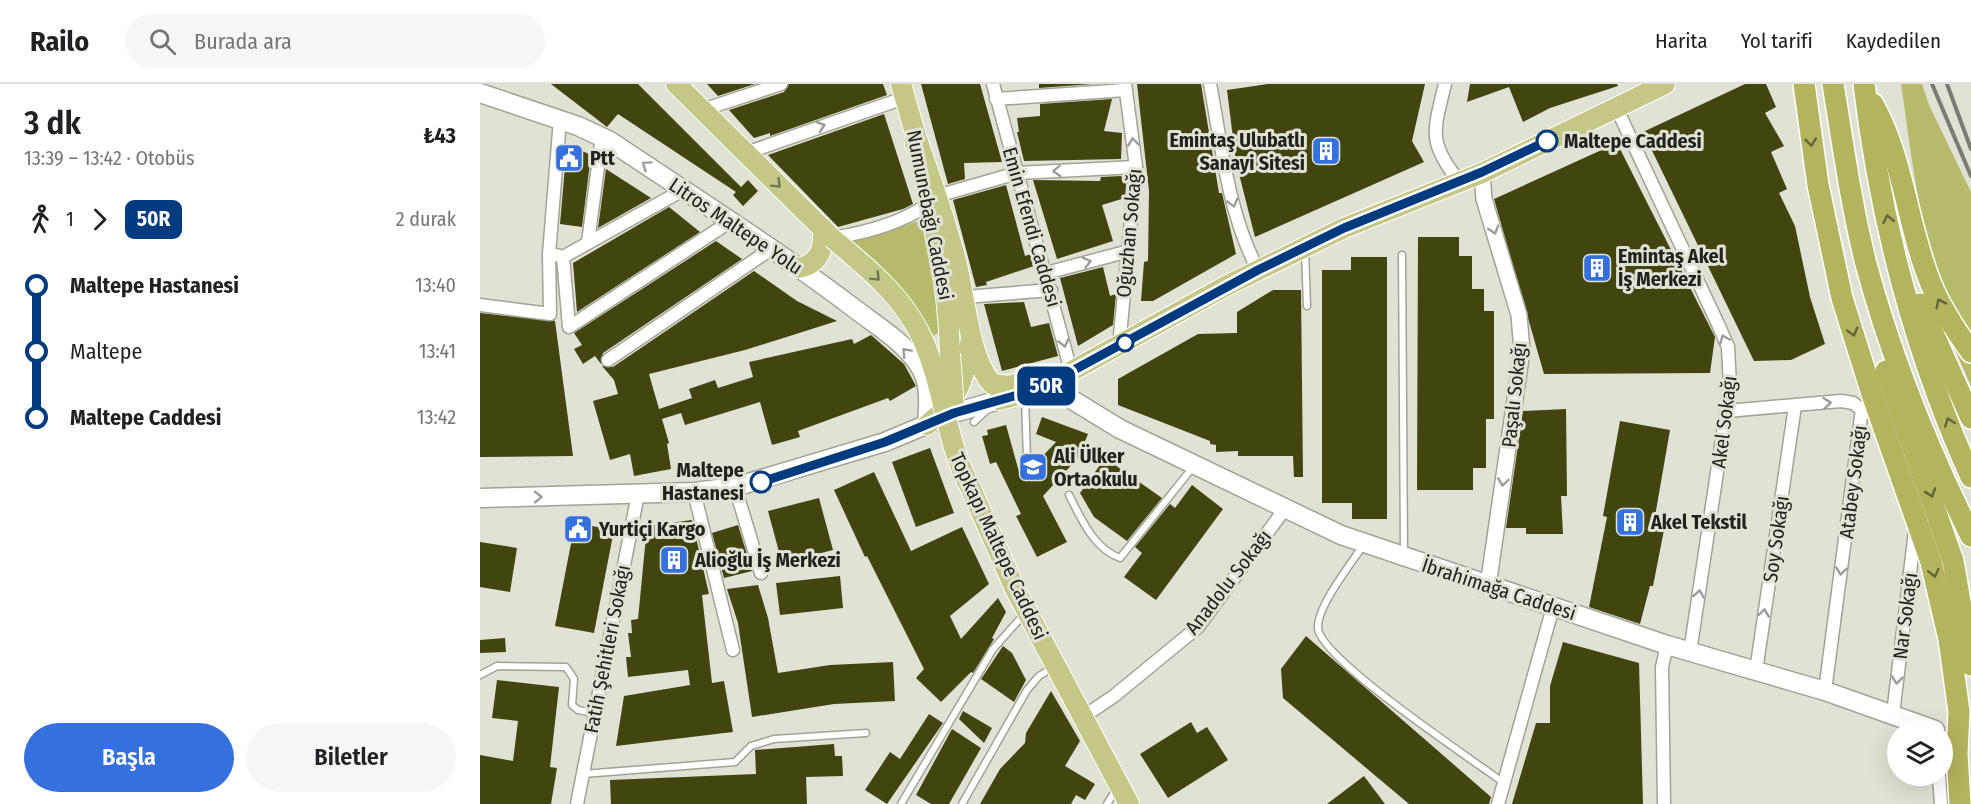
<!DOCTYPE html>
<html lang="tr">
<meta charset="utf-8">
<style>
:root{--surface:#fff;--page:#f6f6f6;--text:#202124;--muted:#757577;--line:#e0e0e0;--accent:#3570df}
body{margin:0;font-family:"Fira Sans Condensed",sans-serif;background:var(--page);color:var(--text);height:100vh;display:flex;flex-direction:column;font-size:22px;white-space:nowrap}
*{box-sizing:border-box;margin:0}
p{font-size:20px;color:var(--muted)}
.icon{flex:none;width:33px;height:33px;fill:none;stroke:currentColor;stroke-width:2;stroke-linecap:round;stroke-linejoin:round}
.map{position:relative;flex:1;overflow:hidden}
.sheet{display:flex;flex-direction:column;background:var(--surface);width:480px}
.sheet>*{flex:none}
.badge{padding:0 12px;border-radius:9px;font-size:21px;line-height:39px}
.buttons{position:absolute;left:1407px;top:636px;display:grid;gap:12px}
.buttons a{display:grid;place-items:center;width:66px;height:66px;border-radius:50%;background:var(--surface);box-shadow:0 6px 24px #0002;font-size:30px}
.map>.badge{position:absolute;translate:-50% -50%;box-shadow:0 0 0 3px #fff}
.legs{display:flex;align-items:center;gap:9px;height:66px;padding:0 24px;font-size:20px}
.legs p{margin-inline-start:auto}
.head{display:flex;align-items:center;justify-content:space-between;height:102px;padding:0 24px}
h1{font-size:33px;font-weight:600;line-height:45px}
.primary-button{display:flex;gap:12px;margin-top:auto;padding:12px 24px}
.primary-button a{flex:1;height:69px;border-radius:36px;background:var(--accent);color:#fff;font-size:24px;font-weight:600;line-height:69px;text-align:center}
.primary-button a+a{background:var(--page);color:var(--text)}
ul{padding:0 24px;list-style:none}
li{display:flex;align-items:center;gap:21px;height:66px;font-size:22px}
li i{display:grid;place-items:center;width:9px;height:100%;margin:0 8px;background:currentColor}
li i::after{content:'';width:15px;height:15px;margin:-8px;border:4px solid;border-radius:50%;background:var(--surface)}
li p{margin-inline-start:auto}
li:first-child i{background:linear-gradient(#0000 50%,currentColor 0)}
li:last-child i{background:linear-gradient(currentColor 50%,#0000 0)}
header{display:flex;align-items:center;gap:36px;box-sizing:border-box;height:84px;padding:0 30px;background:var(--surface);border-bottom:2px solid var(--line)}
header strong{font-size:28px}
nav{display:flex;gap:33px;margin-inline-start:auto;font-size:21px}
.search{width:420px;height:54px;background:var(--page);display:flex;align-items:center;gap:15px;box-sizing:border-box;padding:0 21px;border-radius:33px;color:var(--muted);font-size:22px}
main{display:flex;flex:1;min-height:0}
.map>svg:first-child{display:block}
.green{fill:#b6bb6b}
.building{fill:#434511}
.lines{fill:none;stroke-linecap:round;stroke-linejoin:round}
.service-casing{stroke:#a1a397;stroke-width:9}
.minor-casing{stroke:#a1a397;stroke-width:15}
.tertiary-casing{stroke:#a1a397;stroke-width:18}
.secondary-casing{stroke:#a1a397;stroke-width:21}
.primary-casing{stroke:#fff;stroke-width:22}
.trunk-casing{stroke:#fff;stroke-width:24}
.service{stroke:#fff;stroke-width:6}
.minor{stroke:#fff;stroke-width:12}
.tertiary{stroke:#fff;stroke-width:15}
.secondary{stroke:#fff;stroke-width:18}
.primary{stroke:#c5c786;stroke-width:20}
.trunk{stroke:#b2b45e;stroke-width:21}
.rail{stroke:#7a7b73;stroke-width:4}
.primary-bridge-casing{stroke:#fff;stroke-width:22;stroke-linecap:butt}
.primary-bridge{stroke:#c5c786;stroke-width:20}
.oneway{stroke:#9c9c9a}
.oneway2{stroke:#63643b}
.oneway3{stroke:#747552}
.line-1-casing{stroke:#fff;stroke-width:14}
.line-1{stroke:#003b80;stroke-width:9}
.stop-1-dot{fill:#fff;stroke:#003b80;stroke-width:3}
.labels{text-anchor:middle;stroke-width:6;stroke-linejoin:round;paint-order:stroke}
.poi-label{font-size:20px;font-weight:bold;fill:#23231e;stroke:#e0e2d5;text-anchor:start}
.stop-label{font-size:20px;font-weight:bold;fill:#23231e;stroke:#e0e2d5;text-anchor:start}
.street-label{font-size:20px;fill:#23231e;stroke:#e0e2d5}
</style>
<header>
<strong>Railo</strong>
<div class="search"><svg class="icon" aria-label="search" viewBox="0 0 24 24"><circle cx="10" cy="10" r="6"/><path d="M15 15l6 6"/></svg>Burada ara</div>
<nav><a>Harita</a><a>Yol tarifi</a><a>Kaydedilen</a></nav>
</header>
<main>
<section class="sheet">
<div class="head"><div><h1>3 dk</h1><p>13:39 – 13:42 · Otobüs</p></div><b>₺43</b></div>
<div class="legs"><svg class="icon" aria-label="walk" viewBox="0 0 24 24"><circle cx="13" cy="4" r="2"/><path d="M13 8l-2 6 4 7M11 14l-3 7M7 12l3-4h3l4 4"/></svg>1<svg class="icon" aria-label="forward" viewBox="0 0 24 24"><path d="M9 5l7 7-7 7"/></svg><b class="badge" style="background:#003b80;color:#fff">50R</b><p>2 durak</p></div>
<ul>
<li><i style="color:#003b80"></i><b>Maltepe Hastanesi</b><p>13:40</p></li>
<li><i style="color:#003b80"></i><span>Maltepe</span><p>13:41</p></li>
<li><i style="color:#003b80"></i><b>Maltepe Caddesi</b><p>13:42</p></li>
</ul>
<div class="primary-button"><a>Başla</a><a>Biletler</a></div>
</section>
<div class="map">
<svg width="1491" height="720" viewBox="0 0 1491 720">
<rect width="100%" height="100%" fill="#e0e2d5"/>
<!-- green -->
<g class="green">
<path d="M1421,0H1442L1449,21L1491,108V250C1440,179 1434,84 1421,0Z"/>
<polygon points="445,135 457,204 459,249 452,252 397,178 373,158"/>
<polygon points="1472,259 1491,280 1491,302"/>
</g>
<!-- building -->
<g class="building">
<polygon points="71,0 158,0 261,103 268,96 278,107 263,122 253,111 256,108 138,30 127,43"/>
<polygon points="227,0 275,0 238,12"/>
<polygon points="309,0 403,0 407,11 290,52 290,49 274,54 249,26 304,8"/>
<polygon points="441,0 500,0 522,78 484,79 485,95 468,100"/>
<polygon points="559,0 613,0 559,4"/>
<polygon points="657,0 721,0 739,109 742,109 756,170 673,217 661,217 664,178 668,177 669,107"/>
<polygon points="788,0 945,0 932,57 944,78 775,153 756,78 747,6"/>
<polygon points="990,0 1137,0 1138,2 1070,24 1043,38 1029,3 987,18"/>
<polygon points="1265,0 1286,0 1296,23 1285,29 1304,62 1291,68 1307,105 1299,109 1315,142 1330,213 1345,260 1311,276 1274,277 1163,48"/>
<polygon points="632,15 624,47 642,49 641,75 544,77 537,48 539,48 537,34 560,32 560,20"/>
<polygon points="404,30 433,120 423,125 358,143 288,71"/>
<polygon points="1137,59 1235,253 1230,289 1064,290 1014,115"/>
<polygon points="87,60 111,71 102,143 80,140"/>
<polygon points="126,85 171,114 118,144"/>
<polygon points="641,92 646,100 645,114 622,121 633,157 577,175 553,96 620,97 621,93"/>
<polygon points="526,101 545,172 551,170 554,182 506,198 507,201 496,203 473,116"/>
<polygon points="189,123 220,148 97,228 93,179"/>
<polygon points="938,153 979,153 979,172 992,172 992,205 1004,205 1004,227 1014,227 1014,335 1006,335 1006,384 993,384 993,406 937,406"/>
<polygon points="236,157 262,175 123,269 121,280 115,272 103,280 94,265 102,261 94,249"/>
<polygon points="871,173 907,173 907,435 872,435 872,419 842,419 842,186 871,186"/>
<polygon points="623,183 630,212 636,210 633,241 598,262 580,194"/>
<polygon points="274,187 317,217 357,237 265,266 169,290 179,325 212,314 209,305 235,296 238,304 273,293 269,278 372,255 374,260 391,251 424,280 436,302 410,317 408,314 318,347 320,353 292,361 280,318 205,341 201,329 182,335 189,359 187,360 191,385 154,392 150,370 130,376 113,317 138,310 134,296 122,282 133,283"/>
<polygon points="793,206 821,206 823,393 814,393 813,372 758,372 758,367 736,368 736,361 730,360 730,357 638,321 638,295 718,250 757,249 757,228"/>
<polygon points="544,218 551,243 569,239 578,272 522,287 504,220"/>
<polygon points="0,229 75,237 93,372 0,373"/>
<polygon points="1086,325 1087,412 1081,412 1083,450 1046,450 1046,444 1026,444 1043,327"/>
<polygon points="562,333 608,350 598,374 563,412 587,458 557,473 536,432 541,430 516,378 510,380 502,352 508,351 507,346 526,341 541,395 576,358 556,350"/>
<polygon points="1140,337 1190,346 1173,444 1184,446 1173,502 1170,502 1160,540 1109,523 1127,433 1123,432"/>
<polygon points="450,364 474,429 436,443 412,378"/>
<polygon points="625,374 682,414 647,457 614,433 600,409"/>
<polygon points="394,388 431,467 482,443 509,500 470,532 481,555 518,514 526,528 512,554 514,555 493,589 491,588 461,618 436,594 444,585 387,472 385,473 354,406"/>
<polygon points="712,401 743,425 676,516 644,493 662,469 655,463 690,420 695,424"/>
<polygon points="339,414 353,466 302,479 288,427"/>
<polygon points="212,436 229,510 222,511 232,599 244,597 253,648 136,662 144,612 210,601 208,586 148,593 146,573 151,573 148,549 152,549 151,536 158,535 167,442"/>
<polygon points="95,439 134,446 114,549 75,542"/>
<polygon points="258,441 272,487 244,494 232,449"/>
<polygon points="0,458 37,464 30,508 0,503"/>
<polygon points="360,492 363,524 300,531 296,499"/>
<polygon points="278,501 288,534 298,589 350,581 413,578 415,617 354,620 272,633 258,539 247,505"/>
<polygon points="826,552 1011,713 1009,720 929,720 803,614 801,585"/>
<polygon points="25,554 26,568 0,569 0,556"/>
<polygon points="1083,558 1159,579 1163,720 1032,720 1056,639 1070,639 1070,602"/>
<polygon points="523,562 532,569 546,596 534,618 501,595"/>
<polygon points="17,596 79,603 70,683 77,684 71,720 0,720 0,671 33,677 38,637 12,634"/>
<polygon points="571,607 600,657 585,682 615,700 605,716 596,711 591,720 500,720 520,685 545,659 546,649"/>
<polygon points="483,627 512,644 504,659 479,635"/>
<polygon points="449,630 463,639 407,720 385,706 410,668 420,675"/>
<polygon points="711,638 717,649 727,643 748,676 688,714 660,670"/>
<polygon points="472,645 501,664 469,720 451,720 436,711"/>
<polygon points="354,660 355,672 362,672 363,692 326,693 327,720 131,720 130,696 276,690 275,666"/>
<polygon points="884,692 905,720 847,720"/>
</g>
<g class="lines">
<!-- service casing -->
<g class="service-casing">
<g id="service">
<polyline points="825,166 827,222"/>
<polyline points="922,171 924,470"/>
<polyline points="545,312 547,376"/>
<polyline points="494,338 507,326"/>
<path d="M589,411C601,434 613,464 640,474L713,383"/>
<path d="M884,460C871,480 837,522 838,544C840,575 993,676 1024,699"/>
<polyline points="0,591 17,582 86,583 94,595 92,621 98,626 115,629"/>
<polyline points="103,690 255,678 271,662 294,655 386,649"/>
<polyline points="421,720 513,565 539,536"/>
<polyline points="482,720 547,606 559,592 574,583"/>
<polyline points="627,720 637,704"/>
</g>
</g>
<!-- minor casing -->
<g class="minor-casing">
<g id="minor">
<polyline points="513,0 591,287"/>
<path d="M730,0C742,63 748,129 778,186"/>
<path d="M965,0C954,46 947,58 979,97"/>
<polyline points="516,15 646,6"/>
<polyline points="1136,23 1238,240 1248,263 1250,302 1210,568"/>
<polyline points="222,26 301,0"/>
<polyline points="266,69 424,14"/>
<polyline points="457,112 537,89 656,83"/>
<path d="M352,154C384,149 421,139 447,121"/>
<polyline points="108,158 122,52"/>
<polyline points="76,171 83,173 203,106"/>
<polyline points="83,173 89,243 251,137"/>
<polyline points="566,189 649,167"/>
<polyline points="485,213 571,206"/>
<polyline points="0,221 70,230 69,170 80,35"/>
<polyline points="639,262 656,83 645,0"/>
<polyline points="128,276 291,165"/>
<polyline points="1247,327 1361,317 1373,319 1386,329"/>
<polyline points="255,403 281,489"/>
<polyline points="214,408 253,566"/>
<polyline points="1276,587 1315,322"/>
<polyline points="1345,607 1382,325"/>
<polyline points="1413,630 1435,447"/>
<polyline points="603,633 634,612 718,543 804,426"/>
<polyline points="1459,692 1461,720"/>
<polyline points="97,720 158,410"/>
<polyline points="1018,720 1073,523"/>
<polyline points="1184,720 1182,583 1187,561"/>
</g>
</g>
<!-- tertiary casing -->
<g class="tertiary-casing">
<polyline id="tertiary" points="1002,89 1004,115 1039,231 1042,267 1008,502"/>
</g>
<!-- secondary casing -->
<g class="secondary-casing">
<g id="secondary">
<path d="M0,9L98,42L130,57C212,112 296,165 375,225C397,242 433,263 444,291C450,305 448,325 447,341"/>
<polyline points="559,305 581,309 640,345 861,451 1187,561 1345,607 1455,646"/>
<polyline points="0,414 214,408 255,403 405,358 474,329 519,316"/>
</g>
</g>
<!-- primary casing -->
<g class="primary-casing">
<g id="primary">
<polyline points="196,0 352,154"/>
<polyline points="421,0 435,49 435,61"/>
<path d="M435,49C449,90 464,131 475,173C485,208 488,273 512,300L529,302L545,297"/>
<path d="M454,145C464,187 469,227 470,270"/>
<path d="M318,184C340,180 344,165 343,145"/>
<polyline points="519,316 559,305 746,202 864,144 1002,89 1185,0"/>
<path d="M447,341C482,313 483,295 491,255"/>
<polyline points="491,405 535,505 649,720"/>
</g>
</g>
<!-- trunk casing -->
<g class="trunk-casing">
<g id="trunk">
<polyline points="1324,0 1338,101 1362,214 1393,313 1451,478 1469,555 1479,628 1477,669 1480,720"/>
<path d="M1353,0C1363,60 1371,121 1386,180C1411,273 1448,365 1491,452"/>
<path d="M1384,0C1400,134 1435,269 1491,393"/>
<path d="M1393,20C1424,76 1427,142 1451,200C1461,225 1476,247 1491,268"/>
<polyline points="1440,220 1491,334"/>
<polyline points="1406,287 1473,477 1491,581"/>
</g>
</g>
<!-- service -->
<use href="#service" class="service"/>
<!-- minor -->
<use href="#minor" class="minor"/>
<!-- tertiary -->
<use href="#tertiary" class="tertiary"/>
<!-- secondary -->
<use href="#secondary" class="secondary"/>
<!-- primary -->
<use href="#primary" class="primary"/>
<!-- trunk -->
<use href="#trunk" class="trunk"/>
<!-- rail -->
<g class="rail">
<polyline points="1452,0 1491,92"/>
<polyline points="1467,0 1491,65"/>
</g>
<!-- primary-bridge casing -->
<g class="primary-bridge-casing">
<g id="primary-bridge">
<path d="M352,154C386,183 422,211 441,252C465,302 464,355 491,405"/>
<polyline points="470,270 474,323"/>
</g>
</g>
<!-- primary-bridge -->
<use href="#primary-bridge" class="primary-bridge"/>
</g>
<!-- one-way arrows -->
<defs><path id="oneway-chevron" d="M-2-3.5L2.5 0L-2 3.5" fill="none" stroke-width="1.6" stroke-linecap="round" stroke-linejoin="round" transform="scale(1.5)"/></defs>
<g class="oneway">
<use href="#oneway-chevron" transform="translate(341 42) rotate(-19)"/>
<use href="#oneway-chevron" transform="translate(653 58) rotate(-97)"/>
<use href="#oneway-chevron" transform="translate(166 81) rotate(-146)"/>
<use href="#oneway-chevron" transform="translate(577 87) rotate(177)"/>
<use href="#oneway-chevron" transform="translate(753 119) rotate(75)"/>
<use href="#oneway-chevron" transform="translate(1014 146) rotate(73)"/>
<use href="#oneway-chevron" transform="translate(607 178) rotate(-15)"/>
<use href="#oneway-chevron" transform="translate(1244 255) rotate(-112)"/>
<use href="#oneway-chevron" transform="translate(584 259) rotate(77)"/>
<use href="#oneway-chevron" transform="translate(426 268) rotate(-133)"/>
<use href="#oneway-chevron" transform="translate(1347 319) rotate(-6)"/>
<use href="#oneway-chevron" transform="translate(1023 398) rotate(98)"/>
<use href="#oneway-chevron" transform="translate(58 413) rotate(-1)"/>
<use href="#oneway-chevron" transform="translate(1361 487) rotate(97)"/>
<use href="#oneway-chevron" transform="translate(1219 510) rotate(-81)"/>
<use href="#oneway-chevron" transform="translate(1284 529) rotate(-82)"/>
<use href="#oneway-chevron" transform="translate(1417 596) rotate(97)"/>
</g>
<g class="oneway2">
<use href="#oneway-chevron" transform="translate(1331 58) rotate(83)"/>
<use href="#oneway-chevron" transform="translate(1408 135) rotate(-102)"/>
<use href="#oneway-chevron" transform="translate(1460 219) rotate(-116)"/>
<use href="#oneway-chevron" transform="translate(1373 248) rotate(74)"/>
<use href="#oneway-chevron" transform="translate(1469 338) rotate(-111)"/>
<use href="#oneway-chevron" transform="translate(1451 409) rotate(71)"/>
<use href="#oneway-chevron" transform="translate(1454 489) rotate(77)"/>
</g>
<g class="oneway3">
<use href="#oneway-chevron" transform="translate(297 100) rotate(45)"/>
<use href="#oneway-chevron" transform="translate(396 193) rotate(45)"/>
</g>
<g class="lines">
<!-- line-1 casing -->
<g class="line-1-casing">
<polyline id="line-1" points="281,398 405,358 474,329 559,305 778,186 864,144 1002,88 1067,57"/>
</g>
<!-- line-1 -->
<use href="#line-1" class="line-1"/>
</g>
<!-- icons -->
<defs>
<g id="building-square" transform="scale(1.5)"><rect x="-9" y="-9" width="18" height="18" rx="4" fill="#3570df" stroke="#e0e2d5"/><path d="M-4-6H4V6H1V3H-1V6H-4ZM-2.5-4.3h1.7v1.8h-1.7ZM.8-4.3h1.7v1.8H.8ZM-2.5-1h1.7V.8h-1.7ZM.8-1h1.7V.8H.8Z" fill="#fff"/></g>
<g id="civic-square" transform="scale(1.5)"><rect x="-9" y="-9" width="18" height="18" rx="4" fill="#3570df" stroke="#e0e2d5"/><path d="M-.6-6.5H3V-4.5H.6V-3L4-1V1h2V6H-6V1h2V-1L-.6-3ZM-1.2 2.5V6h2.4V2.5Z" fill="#fff"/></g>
<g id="school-square" transform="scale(1.5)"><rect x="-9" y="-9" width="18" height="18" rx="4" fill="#3570df" stroke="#e0e2d5"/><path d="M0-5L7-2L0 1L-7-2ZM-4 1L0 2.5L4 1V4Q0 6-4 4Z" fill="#fff"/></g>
</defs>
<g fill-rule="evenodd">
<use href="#building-square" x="846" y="67"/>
<use href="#civic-square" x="89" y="74"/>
<use href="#building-square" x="1117" y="184"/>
<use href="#school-square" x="553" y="383"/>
<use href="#building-square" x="1150" y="438"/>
<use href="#civic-square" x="98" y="445"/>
<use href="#building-square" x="194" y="476"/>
</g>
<!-- markers -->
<g class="stop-1-dot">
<circle cx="1067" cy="57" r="10"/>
<circle cx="645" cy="259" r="8"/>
<circle cx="281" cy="398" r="10"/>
</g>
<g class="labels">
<!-- poi labels -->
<g class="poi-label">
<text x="825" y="63" text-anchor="end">Emintaş Ulubatlı<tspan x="825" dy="23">Sanayi Sitesi</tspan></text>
<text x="110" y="81">Ptt</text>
<text x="1138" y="179">Emintaş Akel<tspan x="1138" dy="23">İş Merkezi</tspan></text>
<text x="574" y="379">Ali Ülker<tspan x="574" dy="23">Ortaokulu</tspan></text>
<text x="1171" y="445">Akel Tekstil</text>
<text x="119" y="452">Yurtiçi Kargo</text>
<text x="215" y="483">Alioğlu İş Merkezi</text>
</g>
<!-- stop labels -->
<g class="stop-label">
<text x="1084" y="64">Maltepe Caddesi</text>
<text x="264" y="393" text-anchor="end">Maltepe<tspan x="264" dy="23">Hastanesi</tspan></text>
</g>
<!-- street labels -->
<g class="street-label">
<text transform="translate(450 131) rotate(79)" y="7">Numunebağı Caddesi</text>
<text transform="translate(256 142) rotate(34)" y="7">Litros Maltepe Yolu</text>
<text transform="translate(552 143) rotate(74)" y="7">Emin Efendi Caddesi</text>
<text transform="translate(649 149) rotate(-85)" y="7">Oğuzhan Sokağı</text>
<text transform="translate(1034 311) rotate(-84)" y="7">Paşalı Sokağı</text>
<text transform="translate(1244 338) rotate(-83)" y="7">Akel Sokağı</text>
<text transform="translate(1373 398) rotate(-83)" y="7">Atabey Sokağı</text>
<text transform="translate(1296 455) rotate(-82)" y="7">Soy Sokağı</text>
<text transform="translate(519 462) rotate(65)" y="7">Topkapı Maltepe Caddesi</text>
<text transform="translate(748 498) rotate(-52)" y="7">Anadolu Sokağı</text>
<text transform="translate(1019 505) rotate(18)" y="7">İbrahimağa Caddesi</text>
<text transform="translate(1425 532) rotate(-83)" y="7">Nar Sokağı</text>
<text transform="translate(127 565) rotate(-79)" y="7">Fatih Şehitleri Sokağı</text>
</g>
</g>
</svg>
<div class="buttons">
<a><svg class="icon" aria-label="layers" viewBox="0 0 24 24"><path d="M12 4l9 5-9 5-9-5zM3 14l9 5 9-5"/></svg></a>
</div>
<b class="badge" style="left:566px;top:302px;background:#003b80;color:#fff">50R</b>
</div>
</main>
